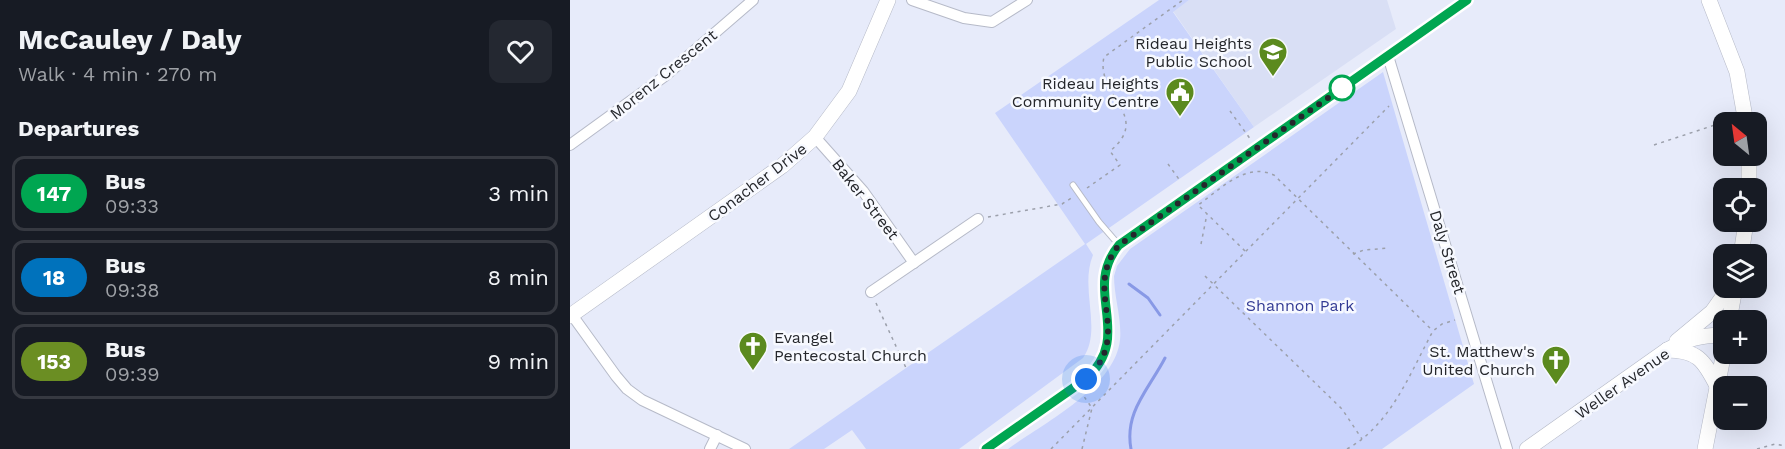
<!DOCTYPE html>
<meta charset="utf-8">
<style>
:root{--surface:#171b24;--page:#242831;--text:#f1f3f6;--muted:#9ea1a6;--line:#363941}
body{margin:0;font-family:"Work Sans",sans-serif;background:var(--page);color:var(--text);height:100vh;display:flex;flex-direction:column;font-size:22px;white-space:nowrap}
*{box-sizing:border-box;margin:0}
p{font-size:20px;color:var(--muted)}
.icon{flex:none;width:33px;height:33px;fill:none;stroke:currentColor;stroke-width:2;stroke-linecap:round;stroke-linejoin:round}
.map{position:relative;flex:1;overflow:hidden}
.side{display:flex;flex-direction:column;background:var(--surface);width:570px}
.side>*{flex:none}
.badge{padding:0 12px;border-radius:20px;font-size:21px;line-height:39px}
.needle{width:39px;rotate:331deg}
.tools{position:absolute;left:1143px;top:112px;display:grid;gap:12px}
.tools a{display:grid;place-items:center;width:54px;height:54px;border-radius:12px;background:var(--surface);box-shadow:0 6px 24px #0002;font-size:30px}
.you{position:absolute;width:30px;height:30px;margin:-15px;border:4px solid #fff;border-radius:50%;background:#1a73e8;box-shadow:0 0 0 9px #1a73e833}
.map>.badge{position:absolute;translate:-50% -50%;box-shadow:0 0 0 3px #fff}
h2{padding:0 18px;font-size:22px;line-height:54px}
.round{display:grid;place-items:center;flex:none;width:63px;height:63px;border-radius:12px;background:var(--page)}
.head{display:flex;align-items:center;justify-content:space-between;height:102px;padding:0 18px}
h1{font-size:28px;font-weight:700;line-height:45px}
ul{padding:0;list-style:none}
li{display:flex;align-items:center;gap:18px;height:75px;margin:0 12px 9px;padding:0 6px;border:3px solid var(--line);border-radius:12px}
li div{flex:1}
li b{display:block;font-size:22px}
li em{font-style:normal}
li .badge{min-width:66px;font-weight:700;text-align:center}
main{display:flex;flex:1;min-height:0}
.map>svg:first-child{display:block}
.built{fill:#d9dff5}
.green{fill:#cad4fc}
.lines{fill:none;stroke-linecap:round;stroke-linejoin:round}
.stream{stroke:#8899e6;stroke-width:3}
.lane-casing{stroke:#b6bac8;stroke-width:7}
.street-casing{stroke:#b6bac8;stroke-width:12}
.secondary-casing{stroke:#b6bac8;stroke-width:16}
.path{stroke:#9ca0ab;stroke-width:1.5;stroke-dasharray:3 4.5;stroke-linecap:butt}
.lane{stroke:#fff;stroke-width:5}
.street{stroke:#fff;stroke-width:10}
.secondary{stroke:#fff;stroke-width:15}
.line-casing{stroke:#fff;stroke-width:14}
.line{stroke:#00a651;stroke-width:9}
.walk{stroke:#25272c;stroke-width:6;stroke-dasharray:0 10.8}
.stop-dot{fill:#fff;stroke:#00a651;stroke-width:3}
.labels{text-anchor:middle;stroke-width:5;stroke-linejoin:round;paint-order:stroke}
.poi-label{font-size:16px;fill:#25272c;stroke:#f7f9ff;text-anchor:end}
.street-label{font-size:16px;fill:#25272c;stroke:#f7f9ff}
.park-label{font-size:16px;fill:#333b94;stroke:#f7f9ff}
</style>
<main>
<section class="side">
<div class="head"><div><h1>McCauley / Daly</h1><p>Walk · 4 min · 270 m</p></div><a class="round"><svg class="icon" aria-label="heart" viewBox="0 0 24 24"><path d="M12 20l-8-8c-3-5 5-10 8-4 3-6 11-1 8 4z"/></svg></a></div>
<h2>Departures</h2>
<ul>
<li><span class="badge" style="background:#00a651;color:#fff">147</span><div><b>Bus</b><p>09:33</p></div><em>3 min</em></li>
<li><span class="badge" style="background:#0072bc;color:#fff">18</span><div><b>Bus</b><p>09:38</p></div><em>8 min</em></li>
<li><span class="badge" style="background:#6b8e23;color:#fff">153</span><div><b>Bus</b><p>09:39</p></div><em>9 min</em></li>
</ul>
</section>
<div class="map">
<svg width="1215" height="449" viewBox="0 0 1215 449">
<rect width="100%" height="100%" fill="#e7ebfa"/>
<!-- built -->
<polygon class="built" points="619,0 817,0 826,29 684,127 603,11"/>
<!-- green -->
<g class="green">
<path d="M589,0H619L603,12L684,127L516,244L523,255C509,289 533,329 513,358L389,449H296L282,430L254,449H219L515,244L425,113Z"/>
<path d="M813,72L904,384L812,449H438C474,423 545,387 550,340C552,319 544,297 544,276L547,266L560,249Z"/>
</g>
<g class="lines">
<!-- stream -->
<g class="stream">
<polyline points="559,284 578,298 590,315"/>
<path d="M561,449C554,412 579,389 595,358"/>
</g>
<!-- lane casing -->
<g class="lane-casing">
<polyline id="lane" points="503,185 529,222 549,245"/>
</g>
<!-- street casing -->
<g class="street-casing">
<g id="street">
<polyline points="342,0 394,18 422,22 457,0"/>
<polyline points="818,56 937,449"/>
<polyline points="245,137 293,191 344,263"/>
<polyline points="0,145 95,76 183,0"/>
<polyline points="301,292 408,219"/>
<polyline points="2,315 46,376 57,389 72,400 175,449"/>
<polyline points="140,449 147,435"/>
<path d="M416,449L516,379C565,335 511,291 549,245L897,0"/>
</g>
</g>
<!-- secondary casing -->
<g class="secondary-casing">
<g id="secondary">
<polyline points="1139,0 1167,72 1176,123"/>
<polyline points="1179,189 1179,156"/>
<polyline points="1171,255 1176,222"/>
<polyline points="0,316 212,166 245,137 279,91 318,0"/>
<polyline points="1159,321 1165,288"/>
<polyline points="1107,341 1142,312 1159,288"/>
<path d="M1097,350C1127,350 1134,360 1147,386"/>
<path d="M957,449L1097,350C1117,339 1131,335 1154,335"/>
<polyline points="1135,449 1154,352"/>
</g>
</g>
<!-- path -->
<g class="path">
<polyline points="660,111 681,140"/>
<polyline points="1084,145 1160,120"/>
<polyline points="598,164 611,182"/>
<path d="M517,188L550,165L540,151C583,116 525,96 534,57L613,0"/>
<polyline points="418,217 492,204 503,197"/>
<polyline points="631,244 637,214"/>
<path d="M675,251L628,205C651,189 675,162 704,175L863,331"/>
<polyline points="783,254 794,250 819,248"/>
<polyline points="635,276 772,409 792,439"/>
<polyline points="306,303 337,370"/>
<polyline points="481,449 819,106"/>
<polyline points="512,449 522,408 513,395"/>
<path d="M777,449C821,425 840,373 863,331L872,324L885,320"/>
<polyline points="1187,449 1205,444 1215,446"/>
</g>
<!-- lane -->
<use href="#lane" class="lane"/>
<!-- street -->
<use href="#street" class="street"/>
<!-- secondary -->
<use href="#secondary" class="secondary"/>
</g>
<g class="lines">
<!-- line casing -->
<g class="line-casing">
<path id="line" d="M416,449L516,379C565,334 511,291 549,245L897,0"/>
</g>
<!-- line -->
<use href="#line" class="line"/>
<!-- walk -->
<path class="walk" d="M516,379C565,334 511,291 549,245L772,88"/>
</g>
<!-- icons -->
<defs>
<g id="school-pin" transform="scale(1.5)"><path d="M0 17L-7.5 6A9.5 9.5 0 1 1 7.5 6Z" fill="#5b8a1e" stroke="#f7f9ff"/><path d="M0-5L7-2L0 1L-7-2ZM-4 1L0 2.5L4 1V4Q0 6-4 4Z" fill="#fff"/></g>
<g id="civic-pin" transform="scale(1.5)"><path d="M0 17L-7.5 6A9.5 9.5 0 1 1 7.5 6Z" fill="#5b8a1e" stroke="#f7f9ff"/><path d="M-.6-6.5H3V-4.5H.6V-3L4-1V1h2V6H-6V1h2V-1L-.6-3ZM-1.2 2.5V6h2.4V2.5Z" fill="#fff"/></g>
<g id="church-pin" transform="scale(1.5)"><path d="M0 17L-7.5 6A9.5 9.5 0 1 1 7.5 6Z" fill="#5b8a1e" stroke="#f7f9ff"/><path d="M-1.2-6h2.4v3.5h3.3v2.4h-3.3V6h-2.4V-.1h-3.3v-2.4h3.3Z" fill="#fff"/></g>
</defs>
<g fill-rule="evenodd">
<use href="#school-pin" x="703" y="52"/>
<use href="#civic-pin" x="610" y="92"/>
<use href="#church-pin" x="183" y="346"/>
<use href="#church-pin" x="986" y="360"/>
</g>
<!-- markers -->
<circle class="stop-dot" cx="772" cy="88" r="12"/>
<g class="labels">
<!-- poi labels -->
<g class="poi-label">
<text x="682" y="49">Rideau Heights<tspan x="682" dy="18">Public School</tspan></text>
<text x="589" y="89">Rideau Heights<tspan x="589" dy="18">Community Centre</tspan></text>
<text x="204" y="343" text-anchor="start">Evangel<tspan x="204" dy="18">Pentecostal Church</tspan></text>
<text x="965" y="357">St. Matthew's<tspan x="965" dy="18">United Church</tspan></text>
</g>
<!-- street labels -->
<g class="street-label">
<text transform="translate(93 74) rotate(-39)" y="6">Morenz Crescent</text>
<text transform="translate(187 182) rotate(-37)" y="6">Conacher Drive</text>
<text transform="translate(296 199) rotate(52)" y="6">Baker Street</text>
<text transform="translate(878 252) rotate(73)" y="6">Daly Street</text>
<text transform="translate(1052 383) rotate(-35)" y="6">Weller Avenue</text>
</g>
<!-- park labels -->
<g class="park-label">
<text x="730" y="311">Shannon Park</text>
</g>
</g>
</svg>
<div class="tools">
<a><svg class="needle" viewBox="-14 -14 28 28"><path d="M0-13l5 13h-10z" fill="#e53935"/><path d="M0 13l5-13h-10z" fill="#9ea1a6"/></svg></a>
<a><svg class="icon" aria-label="locate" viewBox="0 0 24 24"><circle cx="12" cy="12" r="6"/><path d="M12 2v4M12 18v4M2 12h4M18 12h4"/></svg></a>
<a><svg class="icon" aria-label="layers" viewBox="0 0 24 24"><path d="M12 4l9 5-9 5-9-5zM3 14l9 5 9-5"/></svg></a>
<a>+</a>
<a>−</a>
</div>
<div class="you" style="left:516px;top:379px"></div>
</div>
</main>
